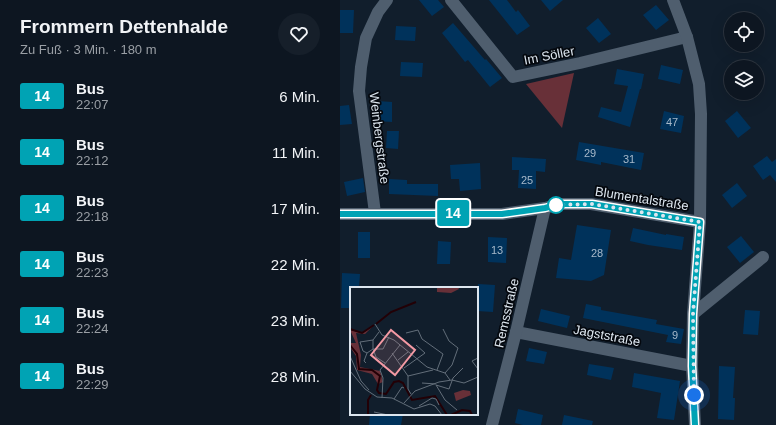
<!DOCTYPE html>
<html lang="de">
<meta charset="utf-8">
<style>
:root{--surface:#0d1621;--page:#161f2a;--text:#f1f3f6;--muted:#9a9fa5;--line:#2d353f}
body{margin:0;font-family:Arial,sans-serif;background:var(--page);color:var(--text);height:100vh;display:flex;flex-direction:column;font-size:15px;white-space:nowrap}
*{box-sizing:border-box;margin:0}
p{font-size:13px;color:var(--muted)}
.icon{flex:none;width:22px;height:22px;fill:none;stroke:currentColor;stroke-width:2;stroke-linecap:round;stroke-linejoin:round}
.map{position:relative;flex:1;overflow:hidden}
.panel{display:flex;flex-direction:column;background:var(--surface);width:340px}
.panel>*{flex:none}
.badge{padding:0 8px;border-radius:3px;font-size:14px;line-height:26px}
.controls{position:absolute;left:384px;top:12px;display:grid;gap:8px}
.controls a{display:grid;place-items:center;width:40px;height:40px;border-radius:50%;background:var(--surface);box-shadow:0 4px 16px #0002,0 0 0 1px var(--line);font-size:20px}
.you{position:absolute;width:20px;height:20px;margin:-10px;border:3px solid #fff;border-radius:50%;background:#1a73e8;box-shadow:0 0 0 6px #1a73e833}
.map>.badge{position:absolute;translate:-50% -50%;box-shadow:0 0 0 2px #fff}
.round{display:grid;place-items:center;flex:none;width:42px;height:42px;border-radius:21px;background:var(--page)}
.headline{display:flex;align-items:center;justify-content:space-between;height:68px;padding:0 20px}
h1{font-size:19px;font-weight:700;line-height:30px}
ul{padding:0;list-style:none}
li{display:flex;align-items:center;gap:12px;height:56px;padding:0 20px}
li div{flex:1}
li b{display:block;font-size:15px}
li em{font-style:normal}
li .badge{min-width:44px;font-weight:700;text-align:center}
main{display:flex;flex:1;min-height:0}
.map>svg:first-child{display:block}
.green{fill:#683038}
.building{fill:#00325b}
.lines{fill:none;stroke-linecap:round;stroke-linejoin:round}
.minor{stroke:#4f5e6e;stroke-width:12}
.line-casing{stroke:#fff;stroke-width:9}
.line{stroke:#00a3b4;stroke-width:6}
.walk{stroke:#dde6ef;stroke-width:4;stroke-dasharray:0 7.2}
.stop-dot{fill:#fff;stroke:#00a3b4;stroke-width:2}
.labels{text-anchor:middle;stroke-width:3.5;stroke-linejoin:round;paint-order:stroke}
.number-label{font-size:11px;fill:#a6b9ca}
.street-label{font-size:13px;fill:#dde6ef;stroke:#04080e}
.inset-river{fill:none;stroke:#220006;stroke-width:2}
.inset-road{fill:none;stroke:#636e7a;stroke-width:1}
.view{fill:#f49aa4;fill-opacity:0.15;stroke:#f49aa4;stroke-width:2}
.inset-edge{fill:none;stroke:#dde6ef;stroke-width:2}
</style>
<main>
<section class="panel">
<div class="headline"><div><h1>Frommern Dettenhalde</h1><p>Zu Fuß · 3 Min. · 180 m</p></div><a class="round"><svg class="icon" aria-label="heart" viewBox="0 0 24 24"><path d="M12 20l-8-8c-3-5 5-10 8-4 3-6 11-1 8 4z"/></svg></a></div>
<ul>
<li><span class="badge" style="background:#00a3b4;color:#fff">14</span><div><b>Bus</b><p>22:07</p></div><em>6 Min.</em></li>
<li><span class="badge" style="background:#00a3b4;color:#fff">14</span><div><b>Bus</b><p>22:12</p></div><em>11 Min.</em></li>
<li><span class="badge" style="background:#00a3b4;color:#fff">14</span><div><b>Bus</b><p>22:18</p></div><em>17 Min.</em></li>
<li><span class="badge" style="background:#00a3b4;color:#fff">14</span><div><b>Bus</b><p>22:23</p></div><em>22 Min.</em></li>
<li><span class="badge" style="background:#00a3b4;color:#fff">14</span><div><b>Bus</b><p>22:24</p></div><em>23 Min.</em></li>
<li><span class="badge" style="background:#00a3b4;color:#fff">14</span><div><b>Bus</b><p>22:29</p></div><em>28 Min.</em></li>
</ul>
</section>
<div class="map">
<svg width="436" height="425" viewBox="0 0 436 425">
<rect width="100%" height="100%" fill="#111e2c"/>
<!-- green -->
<polygon class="green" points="234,73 222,128 186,84"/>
<!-- building -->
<g class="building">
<polygon points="79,0 98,0 104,7 92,16"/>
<polygon points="149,0 167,0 176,12 178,10 190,26 177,35"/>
<polygon points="201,0 223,0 210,11"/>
<polygon points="316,5 329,20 316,30 303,15"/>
<polygon points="0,10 14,10 13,33 0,33"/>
<polygon points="258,18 271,34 259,43 246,28"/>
<polygon points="113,23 145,60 146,59 162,78 150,87 128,60 125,62 102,33"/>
<polygon points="56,26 76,27 75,41 55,40"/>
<polygon points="61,62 83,63 82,77 60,76"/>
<polygon points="321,65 343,70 340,84 318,79"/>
<polygon points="277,69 304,74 301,89 300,89 290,127 258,117 261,107 281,112 288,86 274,84"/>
<polygon points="37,101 52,102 52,122 36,121"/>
<polygon points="9,105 12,124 0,125 0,106"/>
<polygon points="324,111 344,116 341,133 320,129"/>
<polygon points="397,111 411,128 398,138 385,121"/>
<polygon points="47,131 59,131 58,149 46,148"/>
<polygon points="239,142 304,153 301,170 261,162 261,165 236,160"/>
<polygon points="427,156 432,162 436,159 436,182 430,175 423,180 413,166"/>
<polygon points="172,157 206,159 205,172 196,171 196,189 178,188 179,170 172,170"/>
<polygon points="140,163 141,189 120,191 119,179 111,179 110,165"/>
<polygon points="23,178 25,192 7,196 4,182"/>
<polygon points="49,179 67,180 67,184 98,184 98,196 49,194"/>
<polygon points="397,183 407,196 392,208 382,195"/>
<polygon points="237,225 271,230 264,275 251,281 216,278 219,258 231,260"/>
<polygon points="293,228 326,235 326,234 344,237 342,250 308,245 290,241"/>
<rect x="18" y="232" width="12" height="26"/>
<polygon points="401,236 414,252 400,263 387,247"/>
<polygon points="148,237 167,238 166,263 148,262"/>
<polygon points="98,241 111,242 110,264 97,264"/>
<polygon points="2,273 20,274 19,288 11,288 11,308 1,308"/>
<polygon points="138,284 155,285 153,312 137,311"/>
<polygon points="246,304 261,307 261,310 317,320 316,324 344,329 341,344 326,342 328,335 243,318"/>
<polygon points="201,309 230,316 227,328 198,321"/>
<polygon points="405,310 420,311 418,335 403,334"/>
<polygon points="189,348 207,352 204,364 186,361"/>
<polygon points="249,364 274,368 271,380 247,375"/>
<polygon points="379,366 395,367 393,398 395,398 394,420 378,419"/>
<polygon points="294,373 340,381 334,420 317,418 321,393 292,387"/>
<polygon points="178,409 203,415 201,425 183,425 175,423"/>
<polygon points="30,414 63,414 61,425 29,425"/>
<polygon points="224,415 253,421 252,425 222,425"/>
</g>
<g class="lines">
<!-- minor -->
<g class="minor">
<polyline points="111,0 173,77 240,63 347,37"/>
<polyline points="333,0 347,37 359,84 361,114 360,222 353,314 352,366 355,425"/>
<polyline points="35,213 19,91 21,67 26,38 38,12 47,0"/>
<polyline points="0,214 162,214 205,208 220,204 251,204 360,222"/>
<polyline points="353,314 423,257"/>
<polyline points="176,332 352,366"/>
<polyline points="152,425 176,332 205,208"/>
</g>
</g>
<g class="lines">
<!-- line casing -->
<g class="line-casing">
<polyline id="line" points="0,214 162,214 205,208 220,204 252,204 360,222 353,314 352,366 355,425"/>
</g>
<!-- line -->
<use href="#line" class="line"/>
<!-- walk -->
<polyline class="walk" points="216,205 252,204 360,222 353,314 354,395"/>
</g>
<!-- markers -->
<circle class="stop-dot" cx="216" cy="205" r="8"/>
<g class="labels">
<!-- number labels -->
<g class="number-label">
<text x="332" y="126">47</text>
<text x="250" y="157">29</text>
<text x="289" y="163">31</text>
<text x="187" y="184">25</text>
<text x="157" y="254">13</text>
<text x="257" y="257">28</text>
<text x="335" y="339">9</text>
</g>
<!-- street labels -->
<g class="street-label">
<text transform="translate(209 55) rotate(-11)" y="5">Im Söller</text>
<text transform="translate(40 138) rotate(83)" y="5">Weinbergstraße</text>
<text transform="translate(302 198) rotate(9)" y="5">Blumentalstraße</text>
<text transform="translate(166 313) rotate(-77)" y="5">Remsstraße</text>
<text transform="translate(267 335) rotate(11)" y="5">Jagststraße</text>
</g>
</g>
<!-- overview -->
<g transform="translate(10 287)">
<rect width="128" height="128" fill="#111e2c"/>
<path d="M87,0H108L109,2L101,6L87,5ZM24,38L15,47L6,46L11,68L10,80L30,84L33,95L28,97L22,87L7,83L6,69L0,60V56H6L0,43L13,46ZM113,103L120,104L121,108L106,114L104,106Z" fill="#683038"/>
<path class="inset-river" d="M26,37L41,25L66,15M0,42L12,46L24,38M0,58L7,67L9,82L22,83L30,89L27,103L29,106L36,107L44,95L49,94L53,96L62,113L85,109L97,128M18,128V113L21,108M101,128L112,123L120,124L122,128"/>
<path class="inset-road" d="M25,37L32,48L44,53L77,80L95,86L100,93M93,42L99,54L108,61L102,78L95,86M29,45L23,53V62L26,70L35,76M56,46L68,43L72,52L93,67L87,83M17,66L13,64L10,55L23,53M42,66L58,89M0,69L11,94L19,103M128,71L122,74L128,82M48,73L58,65M16,76L14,74L17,66L23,62H33L39,50M54,81L75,66L66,58M0,84L15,102L27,110L42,111L64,122L80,117L85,119L92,128M58,89L83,83M58,89V102L61,107M72,96L86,97M86,98L99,102L103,91L113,81M86,98L95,113L107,123M32,111L33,91L30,83L50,58M44,112L52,100L54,101M54,116L65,104L89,95L102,93L114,96L128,90M69,119L82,111L86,112L89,118M24,125L38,128"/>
<path class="view" d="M41,43L65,63L45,88L21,68Z"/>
<rect width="128" height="128" class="inset-edge"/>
</g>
</svg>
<div class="controls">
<a><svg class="icon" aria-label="locate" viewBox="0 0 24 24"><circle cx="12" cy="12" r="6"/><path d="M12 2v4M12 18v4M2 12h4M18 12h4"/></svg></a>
<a><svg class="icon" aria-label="layers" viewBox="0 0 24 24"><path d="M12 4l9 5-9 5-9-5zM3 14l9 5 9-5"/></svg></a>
</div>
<div class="you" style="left:354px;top:395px"></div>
<b class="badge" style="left:113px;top:213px;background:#00a3b4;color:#fff">14</b>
</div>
</main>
